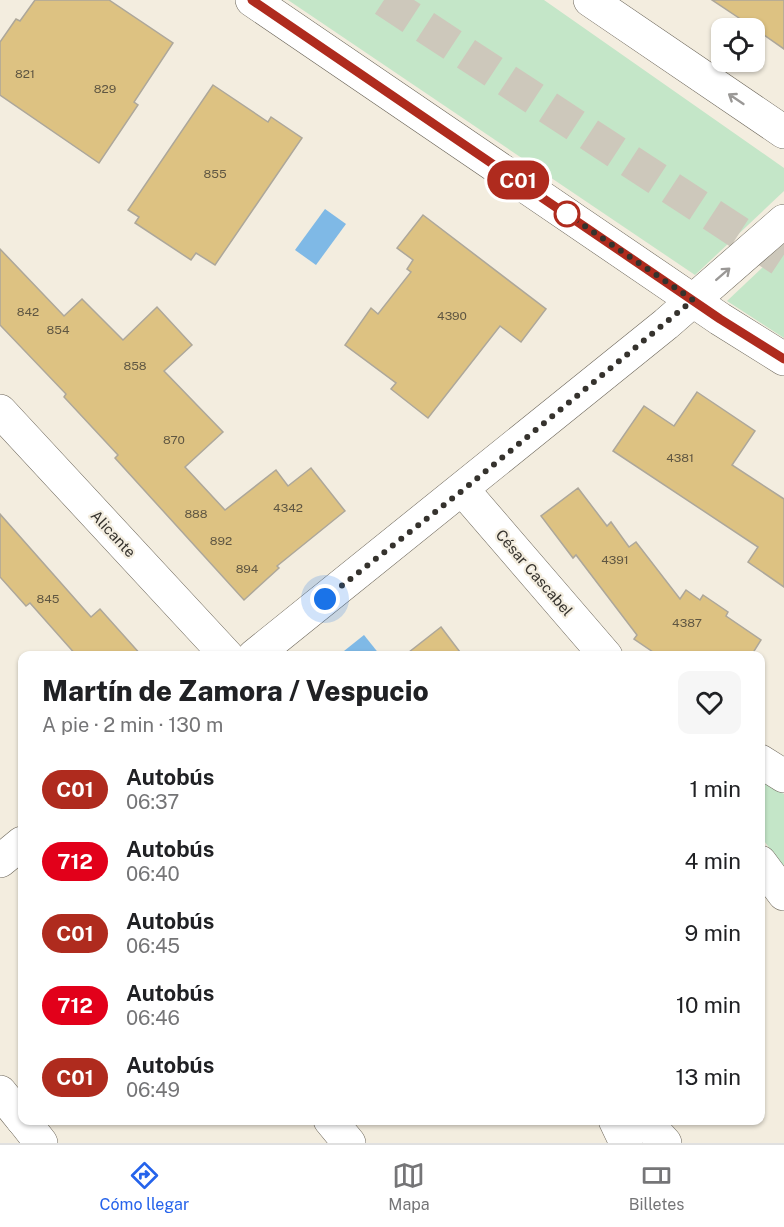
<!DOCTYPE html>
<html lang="es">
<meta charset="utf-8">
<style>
:root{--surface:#fff;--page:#f6f6f6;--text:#202124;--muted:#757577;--line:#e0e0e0;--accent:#2563eb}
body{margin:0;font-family:"Public Sans",sans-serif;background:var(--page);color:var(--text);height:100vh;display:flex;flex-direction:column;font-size:22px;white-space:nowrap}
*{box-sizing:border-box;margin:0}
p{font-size:20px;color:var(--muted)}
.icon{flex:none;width:33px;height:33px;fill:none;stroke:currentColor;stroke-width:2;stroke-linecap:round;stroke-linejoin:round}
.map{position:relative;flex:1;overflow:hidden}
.side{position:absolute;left:18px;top:651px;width:747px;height:474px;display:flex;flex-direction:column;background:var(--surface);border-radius:12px;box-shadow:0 2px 4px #0004}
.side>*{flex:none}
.badge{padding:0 12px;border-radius:20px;font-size:21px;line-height:39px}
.tools{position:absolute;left:711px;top:18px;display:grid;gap:12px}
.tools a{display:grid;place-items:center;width:54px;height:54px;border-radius:12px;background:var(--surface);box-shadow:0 2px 4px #0004;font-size:30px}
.you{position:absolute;width:30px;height:30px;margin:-15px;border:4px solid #fff;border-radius:50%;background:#1a73e8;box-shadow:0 0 0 9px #1a73e833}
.map>.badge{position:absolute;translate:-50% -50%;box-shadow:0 0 0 3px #fff}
.round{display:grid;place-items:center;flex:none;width:63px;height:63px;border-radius:12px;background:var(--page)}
.overview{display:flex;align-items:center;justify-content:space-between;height:102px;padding:0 24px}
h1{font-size:28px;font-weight:800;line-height:45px}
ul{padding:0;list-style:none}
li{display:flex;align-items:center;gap:18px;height:72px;padding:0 24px}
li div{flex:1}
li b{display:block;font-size:22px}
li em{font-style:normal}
li .badge{min-width:66px;font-weight:700;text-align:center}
.tab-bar{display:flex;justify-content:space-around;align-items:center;height:84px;border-top:2px solid var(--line);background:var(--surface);font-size:16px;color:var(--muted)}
.tab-bar a{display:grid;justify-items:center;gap:3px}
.tab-bar .current{color:var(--accent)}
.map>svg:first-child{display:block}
.green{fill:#c4e6c8}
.water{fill:#7fb9e6}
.building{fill:#ddc282;stroke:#ada79a;stroke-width:1.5}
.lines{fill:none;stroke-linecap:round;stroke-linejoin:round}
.highway-tunnel{stroke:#cdc8bb;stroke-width:33;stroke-dasharray:33 16;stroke-linecap:butt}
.minor-casing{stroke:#6c665a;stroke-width:34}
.major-casing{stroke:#6c665a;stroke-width:34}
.minor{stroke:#fff;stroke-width:33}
.major{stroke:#fff;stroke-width:33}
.oneway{stroke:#9a9896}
.line-casing{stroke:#fff;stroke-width:14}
.line{stroke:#af2b1e;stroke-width:9}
.walk{stroke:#35322d;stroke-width:6;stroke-dasharray:0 10.8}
.stop-dot{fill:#fff;stroke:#af2b1e;stroke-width:3}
.labels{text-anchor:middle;stroke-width:4.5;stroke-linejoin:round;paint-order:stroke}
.number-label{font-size:12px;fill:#5f5642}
.street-label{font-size:15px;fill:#35322d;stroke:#f3eddf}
</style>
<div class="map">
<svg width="784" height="1143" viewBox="0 0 784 1143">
<rect width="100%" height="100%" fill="#f3eddf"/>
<!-- green -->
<g class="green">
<polygon points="288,0 544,0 784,168 784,191 695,275"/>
<polygon points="784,247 784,338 727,301"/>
<polygon points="760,779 784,794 784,867 761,837"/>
</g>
<!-- water -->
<g class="water">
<polygon points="325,209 346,224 316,265 295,250"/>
<polygon points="364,635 380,655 339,655"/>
</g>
<!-- building -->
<g class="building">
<polygon points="35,0 109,0 173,43 134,102 138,105 99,163 0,95 0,42 16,19 20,21"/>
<polygon points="712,0 784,0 784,49 754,28"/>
<polygon points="213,85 268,122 271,117 302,138 215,265 196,253 191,260 135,223 139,217 128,210"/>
<polygon points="423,215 546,309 521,342 500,326 428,418 391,389 396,383 345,345 371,308 378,314 411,272 407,269 413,260 397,248"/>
<polygon points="0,249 64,316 82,299 123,340 157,307 192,345 164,371 223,432 185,467 225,510 276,470 288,486 311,468 345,511 277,566 279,568 244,600 115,458 118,455 64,397 66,394 0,325"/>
<polygon points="697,392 755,431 732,465 784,499 784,587 748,562 758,547 613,451 644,406 674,426"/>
<polygon points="578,488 607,526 611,522 629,547 636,542 680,599 686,590 700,600 703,595 728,612 726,616 761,640 751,656 659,656 634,639 637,635 576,555 573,558 541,516"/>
<polygon points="0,514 91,617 100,609 142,656 77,656 30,603 26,606 0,577"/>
<polygon points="441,627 463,656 404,656"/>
</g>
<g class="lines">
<!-- highway-tunnel -->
<polyline class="highway-tunnel" points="384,0 784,262"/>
<!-- minor casing -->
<g class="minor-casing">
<g id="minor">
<polyline points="0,411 227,656"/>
<polyline points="463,490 606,656"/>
<polyline points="254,656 666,324 784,221"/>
<polyline points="760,761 784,776"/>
<polyline points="0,861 22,843"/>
<polyline points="760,862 784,894"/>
<polyline points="0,1092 22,1119"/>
<polyline points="23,1120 41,1143"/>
<polyline points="330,1120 349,1143"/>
<polyline points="615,1120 626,1143"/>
<polyline points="644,1120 665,1143"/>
</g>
</g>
<!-- major casing -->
<g class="major-casing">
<g id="major">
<polyline points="252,0 720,319 784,359"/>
<polyline points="590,0 784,132"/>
</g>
</g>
<!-- minor -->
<use href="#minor" class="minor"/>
<!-- major -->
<use href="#major" class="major"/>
</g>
<!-- one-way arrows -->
<defs><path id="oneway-shaft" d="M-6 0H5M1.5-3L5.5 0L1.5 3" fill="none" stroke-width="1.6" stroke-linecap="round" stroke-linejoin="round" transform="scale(1.5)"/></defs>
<g class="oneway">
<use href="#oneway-shaft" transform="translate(736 99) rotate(-146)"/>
<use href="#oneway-shaft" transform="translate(723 274) rotate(-41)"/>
</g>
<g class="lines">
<!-- line casing -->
<g class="line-casing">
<polyline id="line" points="252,0 720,319 784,359"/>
</g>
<!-- line -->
<use href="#line" class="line"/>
<!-- walk -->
<polyline class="walk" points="325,599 463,490 693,300 567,214"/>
</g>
<!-- markers -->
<circle class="stop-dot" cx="567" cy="214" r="12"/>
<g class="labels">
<!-- number labels -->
<g class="number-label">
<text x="25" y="78">821</text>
<text x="105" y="93">829</text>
<text x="215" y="178">855</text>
<text x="28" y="316">842</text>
<text x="452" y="320">4390</text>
<text x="58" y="334">854</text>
<text x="135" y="370">858</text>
<text x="174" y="444">870</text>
<text x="680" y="462">4381</text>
<text x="288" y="512">4342</text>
<text x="196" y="518">888</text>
<text x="221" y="545">892</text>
<text x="615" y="564">4391</text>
<text x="247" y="573">894</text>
<text x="48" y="603">845</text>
<text x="687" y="627">4387</text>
</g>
<!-- street labels -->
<g class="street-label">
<text transform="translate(113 534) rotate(47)" y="5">Alicante</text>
<text transform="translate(534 573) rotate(49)" y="5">César Cascabel</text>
</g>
</g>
</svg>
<div class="tools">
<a><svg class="icon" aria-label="locate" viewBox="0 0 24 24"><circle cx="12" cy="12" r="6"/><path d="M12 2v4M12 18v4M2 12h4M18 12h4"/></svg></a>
</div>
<div class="you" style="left:325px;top:599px"></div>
<b class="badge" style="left:518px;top:180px;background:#af2b1e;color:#fff">C01</b>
<section class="side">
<div class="overview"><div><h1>Martín de Zamora / Vespucio</h1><p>A pie · 2 min · 130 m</p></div><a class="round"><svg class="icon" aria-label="heart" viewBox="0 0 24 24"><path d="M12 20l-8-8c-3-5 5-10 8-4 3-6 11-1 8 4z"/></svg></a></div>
<ul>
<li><span class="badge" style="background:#af2b1e;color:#fff">C01</span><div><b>Autobús</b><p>06:37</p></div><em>1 min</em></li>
<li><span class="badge" style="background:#e2001a;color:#fff">712</span><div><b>Autobús</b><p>06:40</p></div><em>4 min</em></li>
<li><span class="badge" style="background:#af2b1e;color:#fff">C01</span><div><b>Autobús</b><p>06:45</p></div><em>9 min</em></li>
<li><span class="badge" style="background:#e2001a;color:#fff">712</span><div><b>Autobús</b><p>06:46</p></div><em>10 min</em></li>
<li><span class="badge" style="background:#af2b1e;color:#fff">C01</span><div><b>Autobús</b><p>06:49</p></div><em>13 min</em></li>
</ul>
</section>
</div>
<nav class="tab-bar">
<a class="current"><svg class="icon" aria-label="directions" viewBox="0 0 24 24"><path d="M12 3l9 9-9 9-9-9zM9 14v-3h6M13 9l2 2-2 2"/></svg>Cómo llegar</a>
<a><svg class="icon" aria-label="map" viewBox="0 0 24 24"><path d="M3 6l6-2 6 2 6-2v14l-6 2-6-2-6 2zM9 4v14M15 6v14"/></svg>Mapa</a>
<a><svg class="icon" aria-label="tickets" viewBox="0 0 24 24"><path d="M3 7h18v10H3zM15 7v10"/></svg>Billetes</a>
</nav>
